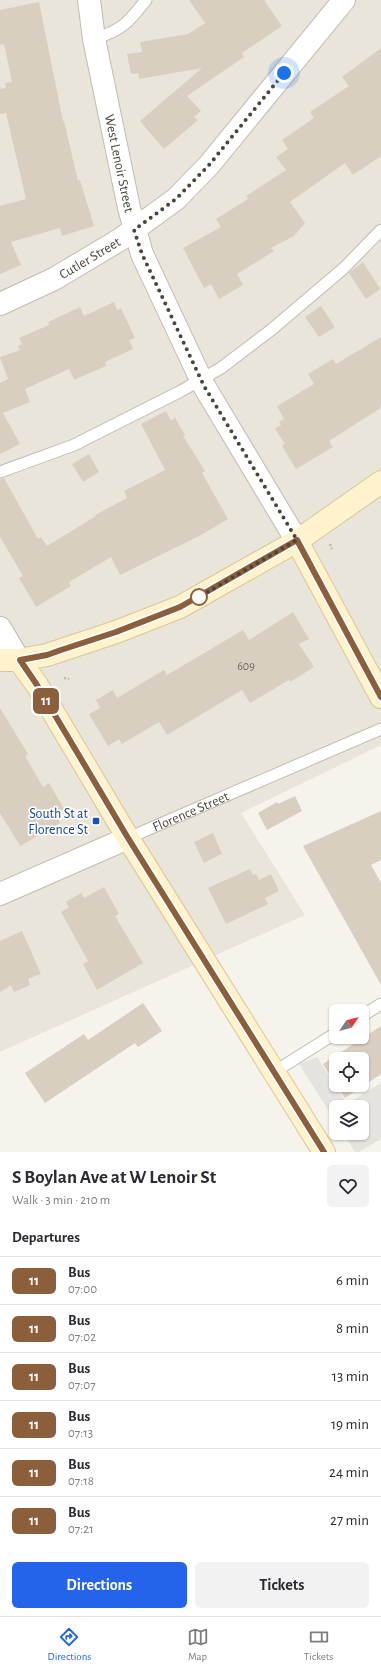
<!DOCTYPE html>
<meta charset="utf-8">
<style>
:root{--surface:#fff;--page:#f2f2f3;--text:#2b2b33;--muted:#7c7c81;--line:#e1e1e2;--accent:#2563eb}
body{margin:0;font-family:"Alegreya Sans",sans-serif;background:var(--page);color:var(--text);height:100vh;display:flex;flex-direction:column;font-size:15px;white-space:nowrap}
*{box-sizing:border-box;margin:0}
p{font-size:13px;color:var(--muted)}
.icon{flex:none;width:22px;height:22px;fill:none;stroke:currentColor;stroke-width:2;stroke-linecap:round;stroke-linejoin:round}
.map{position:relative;height:1152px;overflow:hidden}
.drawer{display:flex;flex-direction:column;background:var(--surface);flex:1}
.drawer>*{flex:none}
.badge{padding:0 8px;border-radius:6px;font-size:14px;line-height:26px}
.needle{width:26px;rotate:55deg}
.buttons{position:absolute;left:329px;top:1004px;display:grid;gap:8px}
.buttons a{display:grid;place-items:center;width:40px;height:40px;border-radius:6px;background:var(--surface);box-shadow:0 1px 3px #0004;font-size:20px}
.you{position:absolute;width:20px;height:20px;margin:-10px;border:3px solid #fff;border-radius:50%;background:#1a73e8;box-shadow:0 0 0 6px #1a73e833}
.map>.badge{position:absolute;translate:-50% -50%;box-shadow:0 0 0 2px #fff}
h2{padding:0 12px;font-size:15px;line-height:36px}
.round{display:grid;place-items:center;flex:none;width:42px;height:42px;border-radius:6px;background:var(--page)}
.summary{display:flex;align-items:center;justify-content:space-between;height:68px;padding:0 12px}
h1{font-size:19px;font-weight:600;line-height:30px}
.button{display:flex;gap:8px;margin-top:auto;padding:8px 12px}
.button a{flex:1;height:46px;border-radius:6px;background:var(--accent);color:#fff;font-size:16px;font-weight:600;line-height:46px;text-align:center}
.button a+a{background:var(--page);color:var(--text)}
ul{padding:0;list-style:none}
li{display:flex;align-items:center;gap:12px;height:48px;padding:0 12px;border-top:1px solid var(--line)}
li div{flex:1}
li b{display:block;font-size:15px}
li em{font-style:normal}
li .badge{min-width:44px;font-weight:700;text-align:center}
.menu{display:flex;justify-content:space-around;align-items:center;height:56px;border-top:1px solid var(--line);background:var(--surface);font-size:11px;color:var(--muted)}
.menu a{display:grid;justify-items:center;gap:2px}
.menu .active{color:var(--accent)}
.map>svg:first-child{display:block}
.residential{fill:#eae5da}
.parking{fill:#e5e3e0}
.building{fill:#d8cfc1}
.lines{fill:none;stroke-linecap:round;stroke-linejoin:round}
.lane-casing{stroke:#c2bbae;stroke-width:13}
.street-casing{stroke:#c2bbae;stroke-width:24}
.secondary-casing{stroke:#d6c79b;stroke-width:24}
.path{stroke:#c4b79f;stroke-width:2.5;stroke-dasharray:2 2;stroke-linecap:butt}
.lane{stroke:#fff;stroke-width:11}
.street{stroke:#fff;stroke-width:22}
.secondary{stroke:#fff3cd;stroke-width:22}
.line-casing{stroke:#fff;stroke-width:9}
.line{stroke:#8b5e3c;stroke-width:6}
.walk{stroke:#4b4439;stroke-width:4;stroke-dasharray:0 7.2}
.stop-dot{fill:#fff;stroke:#8b5e3c;stroke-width:2}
.transit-dot{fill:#1a4fb4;stroke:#fff;stroke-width:1.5}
.labels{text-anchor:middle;stroke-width:3.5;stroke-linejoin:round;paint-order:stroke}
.number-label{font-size:12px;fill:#6e675b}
.street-label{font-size:14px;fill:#4b4439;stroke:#fff}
.transit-label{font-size:14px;fill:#164399;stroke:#fff;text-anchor:end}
</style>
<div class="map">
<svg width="381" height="1152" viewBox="0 0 381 1152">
<rect width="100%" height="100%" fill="#f6f3ec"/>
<!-- residential -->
<polygon class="residential" points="0,0 381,0 381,745 241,813 305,915 0,1052"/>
<!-- parking -->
<polygon class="parking" points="317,1057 347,1104 381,1083 381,1139 359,1152 355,1152 343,1133 362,1133 362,1107 336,1107 336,1122 299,1064"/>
<!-- building -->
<g class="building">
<polygon points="189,0 264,0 282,26 242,53 244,57 187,96 201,111 194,117 198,120 164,149 140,121 202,68 139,79 138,73 131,74 127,54 142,52 140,42 188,34 205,23"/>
<polygon points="39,2 63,121 64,121 78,181 80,180 94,226 62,236 60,228 11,242 21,265 0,274 0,206 26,199 6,113 0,114 0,89 6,88 5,83 12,82 4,44 0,45 0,10"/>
<polygon points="381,48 381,156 353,175 345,163 290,202 305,223 294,236 271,248 274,251 237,274 243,285 219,299 211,284 204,288 183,248 221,227 216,219 248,199 246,196 286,170 276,157 288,149 282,140 314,118 310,112 349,86 342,77"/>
<polygon points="363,262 380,289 366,299 349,273"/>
<polygon points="114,302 117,310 121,308 135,338 129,340 133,349 105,362 106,366 74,380 69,369 25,389 30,402 3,413 20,444 0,454 0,383 8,379 0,357 20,350 18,346 22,344 19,338 49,325 48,322 80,307 84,316"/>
<polygon points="321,306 335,327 319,337 305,317"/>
<polygon points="381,337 381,405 379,409 329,441 333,447 296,469 282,446 285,444 275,429 281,425 279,422 284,419 277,406 314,384 308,374 333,359 336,364"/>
<polygon points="166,411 171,421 175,418 185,435 183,436 205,471 202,473 228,519 199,536 120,575 111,557 69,582 71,586 36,607 19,578 23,576 0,537 0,479 4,478 38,539 41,537 47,546 96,516 95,515 127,498 124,491 165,470 141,424"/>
<polygon points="89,454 99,472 83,482 72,464"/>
<polygon points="293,612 309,639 299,644 314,667 290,682 289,680 250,703 242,690 167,735 159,722 122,744 119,739 108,746 89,714 100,708 96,700 113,690 117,698 164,670 167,675 243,630 249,640"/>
<polygon points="0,708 28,754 25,756 43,787 49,783 64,809 56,814 60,823 20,846 0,813"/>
<polygon points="295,796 302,811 267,830 258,813 277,802 278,804"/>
<polygon points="381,811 381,860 371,865 381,883 381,985 303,846"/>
<polygon points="213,833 222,854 204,863 194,842"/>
<polygon points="250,869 253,875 256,874 259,880 271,874 279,891 265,898 268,904 226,924 208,888"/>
<polygon points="104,887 119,914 115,916 143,963 97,990 83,964 88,961 61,912 69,907 66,902 81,893 84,898"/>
<polygon points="22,931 41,974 28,979 30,985 14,992 11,985 0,992 0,941"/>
<polygon points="143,1003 162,1031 138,1047 135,1043 45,1103 25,1073 84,1034 88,1040"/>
<polygon points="381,1026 381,1074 345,1098 336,1085 362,1085 362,1059 336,1059 336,1085 323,1064"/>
</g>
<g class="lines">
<!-- lane casing -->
<g class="lane-casing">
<g id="lane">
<path d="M94,39C122,30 128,23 146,0"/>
<polyline points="0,472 74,445 181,391 221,368 271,330 344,268 381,230"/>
<path id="s1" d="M128,838L381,729"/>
<polyline points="362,1016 381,1004"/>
<polyline points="274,1072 336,1033"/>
</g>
</g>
<!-- street casing -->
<g class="street-casing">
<g id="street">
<path id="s2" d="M89,0L94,39L129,208L142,254L204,386L297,541"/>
<path id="s3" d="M0,304L54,279L121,239L176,199L209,165L344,0"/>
<polyline points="0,628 19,660"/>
<polyline points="0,894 128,838"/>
</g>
</g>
<!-- secondary casing -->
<g class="secondary-casing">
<g id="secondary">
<polyline points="297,541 381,697"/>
<polyline points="0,660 19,660 47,655 116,632 180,607 297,541 381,482"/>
<polyline points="19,660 37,685 128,838 324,1152"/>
</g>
</g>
<!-- path -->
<g class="path">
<polyline points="330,544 332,549"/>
<polyline points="64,678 69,679"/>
</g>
<!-- lane -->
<use href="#lane" class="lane"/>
<!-- street -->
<use href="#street" class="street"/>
<!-- secondary -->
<use href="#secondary" class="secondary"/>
</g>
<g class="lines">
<!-- line casing -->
<g class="line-casing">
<polyline id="line" points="324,1152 128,838 37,685 20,660 47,655 61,650 116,632 180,607 297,540 381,697"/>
</g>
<!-- line -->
<use href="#line" class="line"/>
<!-- walk -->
<polyline class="walk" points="199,597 194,600 297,540 204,386 142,254 134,230 176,199 209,165 284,73"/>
</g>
<!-- markers -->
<circle class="stop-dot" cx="199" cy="597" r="8"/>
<rect class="transit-dot" x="92" y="817" width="8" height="8" rx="2"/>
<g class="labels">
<!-- number labels -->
<g class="number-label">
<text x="246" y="670">609</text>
</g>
<!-- street labels -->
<g class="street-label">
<text dy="5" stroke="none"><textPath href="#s2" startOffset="166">West Lenoir Street</textPath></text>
<text dy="5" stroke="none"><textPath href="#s3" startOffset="101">Cutler Street</textPath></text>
<text dy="5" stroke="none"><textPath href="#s1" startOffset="68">Florence Street</textPath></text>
</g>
<!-- transit labels -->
<g class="transit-label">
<text x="88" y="818">South St at<tspan x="88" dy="16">Florence St</tspan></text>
</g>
</g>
</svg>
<div class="buttons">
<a><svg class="needle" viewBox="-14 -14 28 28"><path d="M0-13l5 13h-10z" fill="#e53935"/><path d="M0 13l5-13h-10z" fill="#7c7c81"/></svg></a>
<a><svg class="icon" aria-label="locate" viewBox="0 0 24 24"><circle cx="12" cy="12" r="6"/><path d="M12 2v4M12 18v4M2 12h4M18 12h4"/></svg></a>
<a><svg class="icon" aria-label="layers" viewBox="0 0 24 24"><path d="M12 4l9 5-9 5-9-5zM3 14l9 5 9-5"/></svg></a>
</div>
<div class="you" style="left:284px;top:73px"></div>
<b class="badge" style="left:46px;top:701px;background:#8b5e3c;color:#fff">11</b>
</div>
<section class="drawer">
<div class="summary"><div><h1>S Boylan Ave at W Lenoir St</h1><p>Walk · 3 min · 210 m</p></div><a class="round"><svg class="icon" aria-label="heart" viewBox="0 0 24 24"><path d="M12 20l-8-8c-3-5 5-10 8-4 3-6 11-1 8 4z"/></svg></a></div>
<h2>Departures</h2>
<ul>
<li><span class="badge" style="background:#8b5e3c;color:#fff">11</span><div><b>Bus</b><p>07:00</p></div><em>6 min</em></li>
<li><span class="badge" style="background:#8b5e3c;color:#fff">11</span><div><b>Bus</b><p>07:02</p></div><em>8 min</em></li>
<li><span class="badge" style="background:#8b5e3c;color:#fff">11</span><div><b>Bus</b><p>07:07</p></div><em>13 min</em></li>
<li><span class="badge" style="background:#8b5e3c;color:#fff">11</span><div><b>Bus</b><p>07:13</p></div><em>19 min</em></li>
<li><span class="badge" style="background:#8b5e3c;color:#fff">11</span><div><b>Bus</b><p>07:18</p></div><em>24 min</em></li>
<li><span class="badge" style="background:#8b5e3c;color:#fff">11</span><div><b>Bus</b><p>07:21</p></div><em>27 min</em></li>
</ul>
<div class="button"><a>Directions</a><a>Tickets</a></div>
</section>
<nav class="menu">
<a class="active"><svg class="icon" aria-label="directions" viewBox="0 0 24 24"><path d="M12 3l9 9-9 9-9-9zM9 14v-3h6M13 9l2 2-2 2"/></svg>Directions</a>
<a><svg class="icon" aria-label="map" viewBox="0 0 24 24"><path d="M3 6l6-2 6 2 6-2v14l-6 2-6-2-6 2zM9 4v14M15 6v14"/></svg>Map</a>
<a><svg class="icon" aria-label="tickets" viewBox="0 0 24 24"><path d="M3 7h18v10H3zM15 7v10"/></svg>Tickets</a>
</nav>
